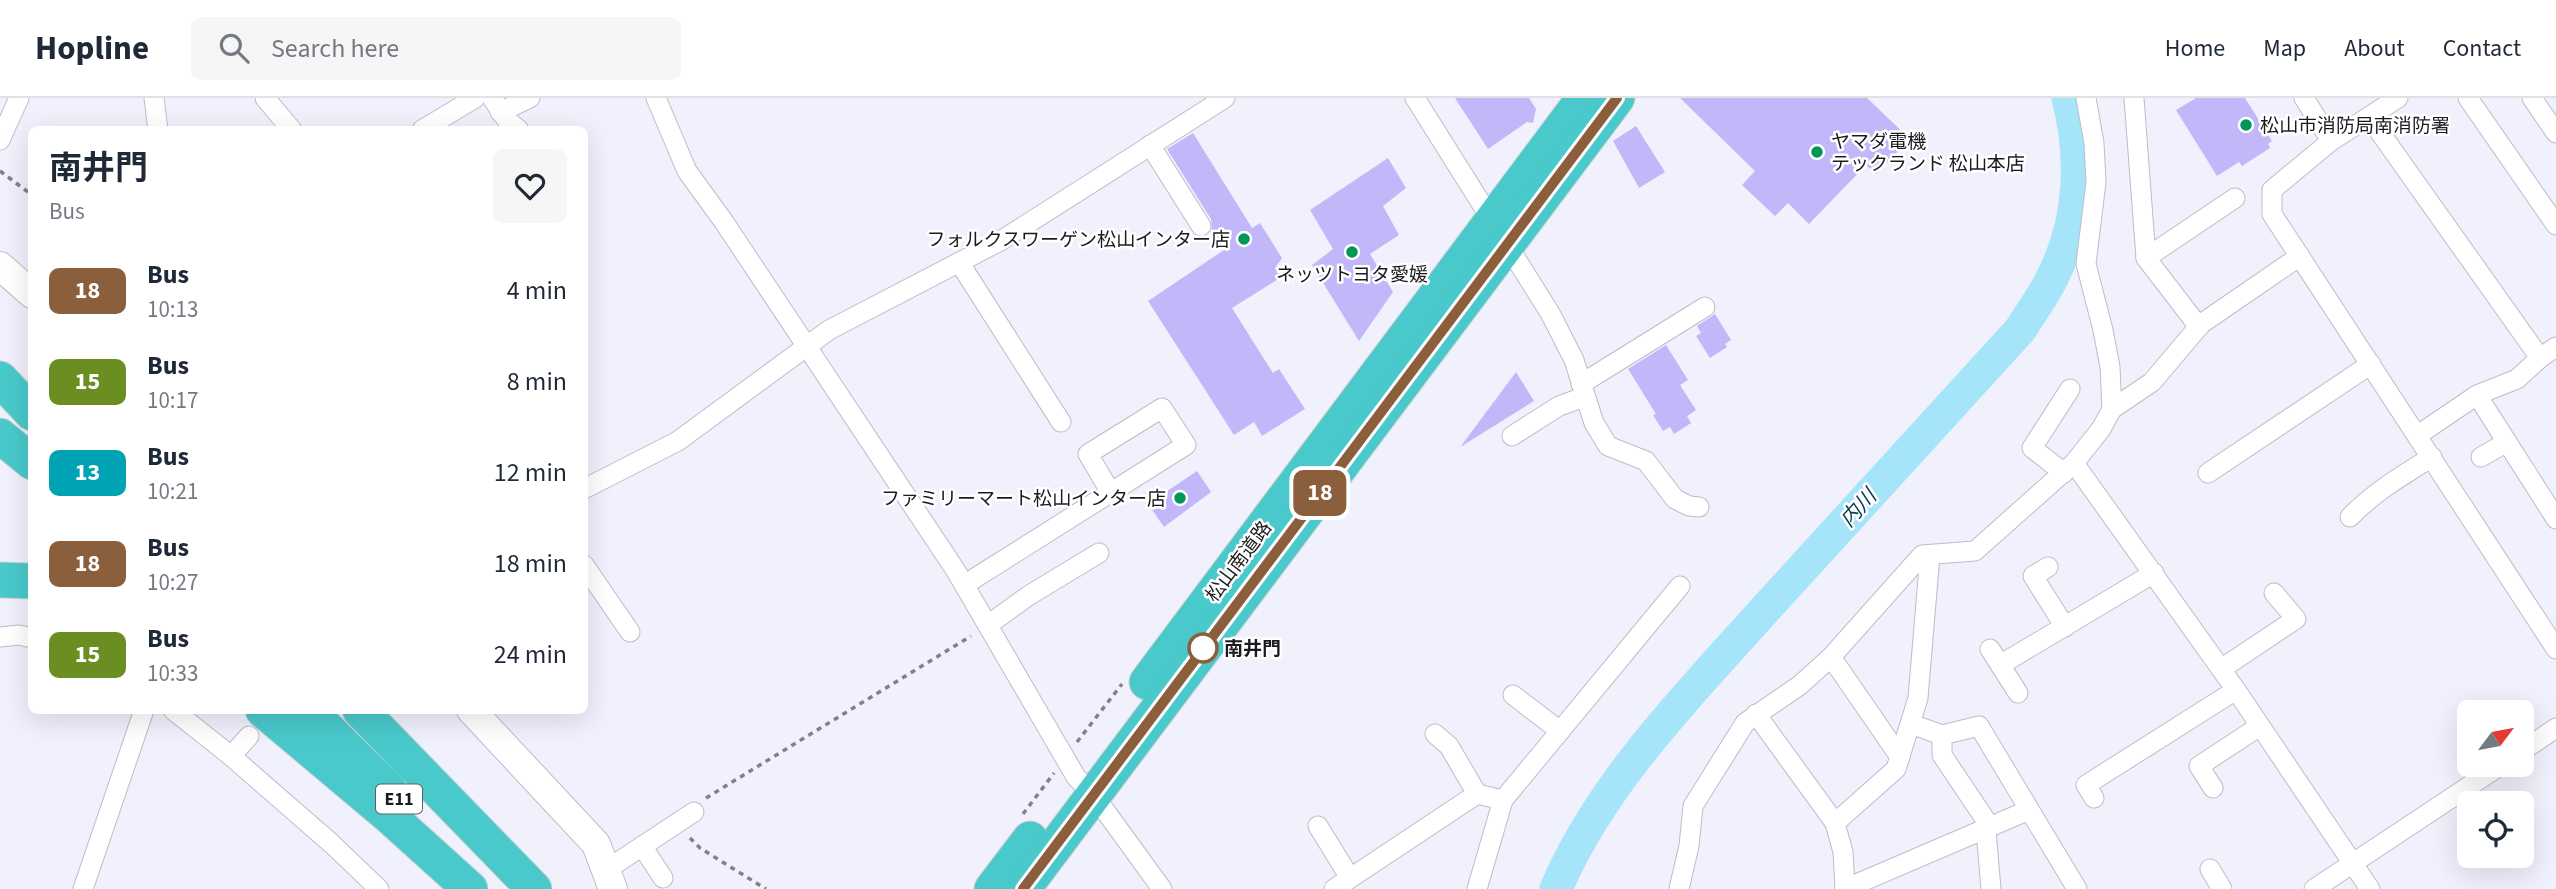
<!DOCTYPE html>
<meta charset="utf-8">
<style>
:root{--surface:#fff;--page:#f6f6f7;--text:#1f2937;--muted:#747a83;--line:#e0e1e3}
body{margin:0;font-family:"Source Sans 3","Noto Sans JP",sans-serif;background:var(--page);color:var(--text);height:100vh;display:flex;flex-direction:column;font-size:26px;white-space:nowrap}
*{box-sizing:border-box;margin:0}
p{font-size:23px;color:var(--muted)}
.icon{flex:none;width:38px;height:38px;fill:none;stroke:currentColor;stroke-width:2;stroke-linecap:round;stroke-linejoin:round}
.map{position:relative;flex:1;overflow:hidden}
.details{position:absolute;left:28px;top:28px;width:560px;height:588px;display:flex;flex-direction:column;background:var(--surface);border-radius:10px;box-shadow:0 7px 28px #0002}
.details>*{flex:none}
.badge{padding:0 14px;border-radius:10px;font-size:24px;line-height:46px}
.needle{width:46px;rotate:58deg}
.controls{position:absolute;left:2457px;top:602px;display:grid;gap:14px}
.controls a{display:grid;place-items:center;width:77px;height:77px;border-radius:10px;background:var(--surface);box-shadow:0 7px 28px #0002;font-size:35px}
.map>.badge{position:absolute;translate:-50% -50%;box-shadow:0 0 0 4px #fff}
.round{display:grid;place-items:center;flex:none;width:74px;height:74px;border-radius:10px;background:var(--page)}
.overview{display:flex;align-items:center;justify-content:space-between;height:119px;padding:0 21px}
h1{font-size:33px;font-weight:700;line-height:52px}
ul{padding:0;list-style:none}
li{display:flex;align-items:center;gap:21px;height:91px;padding:0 21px}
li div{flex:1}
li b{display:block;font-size:26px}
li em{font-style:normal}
li .badge{min-width:77px;font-weight:700;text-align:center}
header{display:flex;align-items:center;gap:42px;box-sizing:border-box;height:98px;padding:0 35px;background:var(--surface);border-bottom:2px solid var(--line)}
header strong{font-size:33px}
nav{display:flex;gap:38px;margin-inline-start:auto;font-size:24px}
.search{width:490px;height:63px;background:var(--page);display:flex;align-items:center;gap:18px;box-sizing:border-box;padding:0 24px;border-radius:10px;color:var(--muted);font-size:26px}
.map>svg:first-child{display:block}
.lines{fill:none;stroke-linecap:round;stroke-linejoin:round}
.river{stroke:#a6e5f9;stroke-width:33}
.building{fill:#c2b8f9}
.street-casing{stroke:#bcbdc8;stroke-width:21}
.secondary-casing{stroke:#bcbdc8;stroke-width:30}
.highway-casing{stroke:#d1d1d2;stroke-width:37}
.path{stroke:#818289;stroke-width:3.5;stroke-dasharray:5 5;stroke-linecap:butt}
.street{stroke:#fff;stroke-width:19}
.secondary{stroke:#fff;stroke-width:28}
.highway{stroke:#49c9cb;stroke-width:35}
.line-casing{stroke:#fff;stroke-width:16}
.line{stroke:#8b5e3c;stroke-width:10}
.poi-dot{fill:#029658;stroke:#fff;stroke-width:2.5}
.stop-dot{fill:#fff;stroke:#8b5e3c;stroke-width:3.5}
.labels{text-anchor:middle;stroke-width:5;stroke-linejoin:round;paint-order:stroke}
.shield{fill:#fff;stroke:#5f5f62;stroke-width:2}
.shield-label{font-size:18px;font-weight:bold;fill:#1a1b1f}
.poi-label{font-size:19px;fill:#1a1b1f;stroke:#fff;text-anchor:start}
.street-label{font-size:19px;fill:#1a1b1f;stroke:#fff}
.stop-label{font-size:19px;font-weight:bold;fill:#1a1b1f;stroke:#fff;text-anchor:start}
.water-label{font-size:21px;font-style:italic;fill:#073f4d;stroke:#fff}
</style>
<header>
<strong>Hopline</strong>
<div class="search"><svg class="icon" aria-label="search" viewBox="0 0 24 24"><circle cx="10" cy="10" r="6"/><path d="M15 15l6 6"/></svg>Search here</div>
<nav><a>Home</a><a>Map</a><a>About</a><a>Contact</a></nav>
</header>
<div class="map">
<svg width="2556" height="791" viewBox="0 0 2556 791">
<rect width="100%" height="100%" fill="#f0f1fd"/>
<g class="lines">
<!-- river -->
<path class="river" d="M1556,791C1601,684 1693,592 1769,507C1853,415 1936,323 2020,232C2031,214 2045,196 2054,176C2081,121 2083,59 2068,0"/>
</g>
<!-- building -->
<g class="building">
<polygon points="1455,0 1529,0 1536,11 1533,25 1527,24 1488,51"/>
<polygon points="1680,0 1867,0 1910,41 1876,76 1866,67 1809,126 1788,105 1775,118 1742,87 1755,73"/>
<polygon points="2196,0 2245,0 2272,43 2268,46 2270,50 2242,68 2239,64 2217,78 2176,12"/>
<polygon points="1636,28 1665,74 1639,90 1613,43"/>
<polygon points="1193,35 1252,130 1260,125 1282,160 1275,170 1280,180 1232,210 1273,275 1279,271 1305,311 1262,338 1254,324 1234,337 1148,203 1224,152 1212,133 1211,121 1167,51"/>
<polygon points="1388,60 1406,90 1383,108 1399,137 1370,156 1393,194 1359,243 1312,167 1333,151 1310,112"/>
<polygon points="1715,216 1731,242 1725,246 1727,249 1710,260 1696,238 1701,235 1697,228"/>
<polygon points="1666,247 1688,282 1680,287 1696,312 1687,318 1691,325 1674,336 1670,329 1663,333 1653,317 1656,316 1628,271"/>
<polygon points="1516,274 1534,303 1462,348 1461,348"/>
<polygon points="1197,373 1211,394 1164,429 1148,406"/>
</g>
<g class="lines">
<!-- street casing -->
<g class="street-casing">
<g id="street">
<polyline points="154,0 158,32"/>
<polyline points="265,0 292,32"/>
<polyline points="492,0 506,21 519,32"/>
<polyline points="656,0 687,73 724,124 956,473 1076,679 1093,696 1162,791"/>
<polyline points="1415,0 1550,215 1574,262 1594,325 1608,348 1646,363 1675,401 1689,408 1699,409"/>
<polyline points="2086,0 2094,45 2096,84 2086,166 2103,232 2110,269 2112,311"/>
<polyline points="2134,0 2146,160 2199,229"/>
<polyline points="2304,0 2331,43"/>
<polyline points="2398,0 2331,43 2272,92 2272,116 2556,551"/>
<polyline points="2468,0 2556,127"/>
<polyline points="2532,0 2556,35"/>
<polyline points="500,14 530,0"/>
<polyline points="2369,19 2540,260"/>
<polyline points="422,32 475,0"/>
<polyline points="0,42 19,0"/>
<polyline points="1150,47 1201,128"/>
<polyline points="2146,160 2235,100"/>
<polyline points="959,164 1061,324"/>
<polyline points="1581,286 1705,209"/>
<polyline points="2477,297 2556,421"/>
<polyline points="2418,337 2477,297 2517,281 2540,260 2556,249"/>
<polyline points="1512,338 1559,308 1584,299"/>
<polyline points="2481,359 2507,344"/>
<polyline points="2074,365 2236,592 2370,791"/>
<polyline points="2064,375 2032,350 2070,291"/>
<polyline points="2208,375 2371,266"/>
<polyline points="584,391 678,343 829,232 1002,142 1225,0"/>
<path d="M2350,419C2374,394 2403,377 2432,359"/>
<polyline points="584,467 630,534"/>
<polyline points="2048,469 2033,478 2065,529"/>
<polyline points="964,487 1186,347 1162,310 1088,356 1111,395"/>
<polyline points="988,527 1028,498 1099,455"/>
<polyline points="0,539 19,537 32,540"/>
<polyline points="1990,551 2018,595"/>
<polyline points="1831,559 1900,659"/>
<polyline points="2000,567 2154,475"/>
<polyline points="2221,571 2296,521 2274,495"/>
<polyline points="1513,597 1560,633"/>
<polyline points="173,612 231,658 332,746 379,791"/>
<polyline points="1756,616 1835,725 1843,754 1845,791"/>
<polyline points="1911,626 1942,637 1979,628 2077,791"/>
<polyline points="1435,636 1449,648 1477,696"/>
<polyline points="1942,637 1942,657 1985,721 1991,791"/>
<polyline points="2522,653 2556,630"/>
<polyline points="231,658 249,638"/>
<polyline points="2213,690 2199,668 2260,628"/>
<polyline points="2094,700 2086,687 2236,592"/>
<polyline points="1835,725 1896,671 1918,600 1930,457"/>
<polyline points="1318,728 1350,780"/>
<polyline points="642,748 663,780"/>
<polyline points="2210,771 2222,791"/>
<polyline points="606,772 694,714"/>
<polyline points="83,791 144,612"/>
<polyline points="1334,791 1477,696 1503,702"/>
<polyline points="1477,791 1503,702 1680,488"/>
<polyline points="1679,791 1689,748 1693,708 1745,625 1800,587 1831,559 1922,457 1975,453 2074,365 2101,331 2112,311 2152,284 2201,226 2300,158"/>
<polyline points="1845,791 2029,712"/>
<polyline points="2314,791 2501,667"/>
</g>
</g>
<!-- secondary casing -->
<g class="secondary-casing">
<g id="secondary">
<polyline points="0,168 32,196"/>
<polyline points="471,612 596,746 613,791"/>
</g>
</g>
<!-- highway casing -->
<g class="highway-casing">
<g id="highway">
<polyline points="0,281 32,315"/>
<polyline points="0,338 32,364"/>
<polyline points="0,482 32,483"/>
<polyline points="1147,584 1584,0"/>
<polyline points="263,612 388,717 470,791"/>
<polyline points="308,612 389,692"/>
<polyline points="360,612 534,791"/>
<polyline points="992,791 1030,741"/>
<polyline points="1023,791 1617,0"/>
</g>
</g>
<!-- path -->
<g class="path">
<polyline points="0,73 32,97"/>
<polyline points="1077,644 1122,586"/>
<polyline points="706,700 971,538"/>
<polyline points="1023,716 1054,675"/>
<polyline points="690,740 700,750 766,791"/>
</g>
<!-- street -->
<use href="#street" class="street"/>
<!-- secondary -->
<use href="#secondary" class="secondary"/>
<!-- highway -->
<use href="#highway" class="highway"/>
</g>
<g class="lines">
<!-- line casing -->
<g class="line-casing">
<polyline id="line" points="1023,791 1617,0"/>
</g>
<!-- line -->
<use href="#line" class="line"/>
</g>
<!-- markers -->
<g class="poi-dot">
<circle cx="2246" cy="27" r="7"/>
<circle cx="1817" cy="54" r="7"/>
<circle cx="1244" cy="141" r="7"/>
<circle cx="1352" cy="154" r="7"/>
<circle cx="1180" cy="400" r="7"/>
</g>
<circle class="stop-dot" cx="1203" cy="550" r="14"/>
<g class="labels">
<!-- shield labels -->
<rect class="shield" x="376" y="686.5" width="46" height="29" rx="5"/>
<g class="shield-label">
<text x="399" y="707">E11</text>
</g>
<!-- poi labels -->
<g class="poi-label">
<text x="2260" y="34">松山市消防局南消防署</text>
<text x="1831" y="50">ヤマダ電機<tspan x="1831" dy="22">テックランド 松山本店</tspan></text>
<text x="1230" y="148" text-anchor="end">フォルクスワーゲン松山インター店</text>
<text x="1352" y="183" text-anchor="middle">ネッツトヨタ愛媛</text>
<text x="1166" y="407" text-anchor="end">ファミリーマート松山インター店</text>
</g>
<!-- street labels -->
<g class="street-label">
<text transform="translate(1238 463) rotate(-53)" y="7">松山南道路</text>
</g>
<!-- stop labels -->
<g class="stop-label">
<text x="1224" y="557">南井門</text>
</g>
<!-- water labels -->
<g class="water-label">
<text transform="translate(1858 410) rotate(-48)" y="7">内川</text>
</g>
</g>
</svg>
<div class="controls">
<a><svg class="needle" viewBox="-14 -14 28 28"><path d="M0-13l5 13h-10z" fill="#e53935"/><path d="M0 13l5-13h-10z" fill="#747a83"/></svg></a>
<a><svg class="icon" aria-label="locate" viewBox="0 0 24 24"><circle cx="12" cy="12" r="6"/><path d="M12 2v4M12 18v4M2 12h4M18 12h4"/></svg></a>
</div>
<b class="badge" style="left:1320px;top:395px;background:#8b5e3c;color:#fff">18</b>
<section class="details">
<div class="overview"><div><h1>南井門</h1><p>Bus</p></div><a class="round"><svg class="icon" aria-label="heart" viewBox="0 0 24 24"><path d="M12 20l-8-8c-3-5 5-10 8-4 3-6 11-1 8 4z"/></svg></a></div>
<ul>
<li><span class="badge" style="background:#8b5e3c;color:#fff">18</span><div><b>Bus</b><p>10:13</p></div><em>4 min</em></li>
<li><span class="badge" style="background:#6b8e23;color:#fff">15</span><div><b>Bus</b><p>10:17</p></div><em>8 min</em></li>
<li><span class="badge" style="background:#00a3b4;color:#fff">13</span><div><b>Bus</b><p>10:21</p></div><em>12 min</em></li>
<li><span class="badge" style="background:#8b5e3c;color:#fff">18</span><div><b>Bus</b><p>10:27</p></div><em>18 min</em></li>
<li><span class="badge" style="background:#6b8e23;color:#fff">15</span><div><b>Bus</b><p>10:33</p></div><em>24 min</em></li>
</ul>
</section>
</div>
